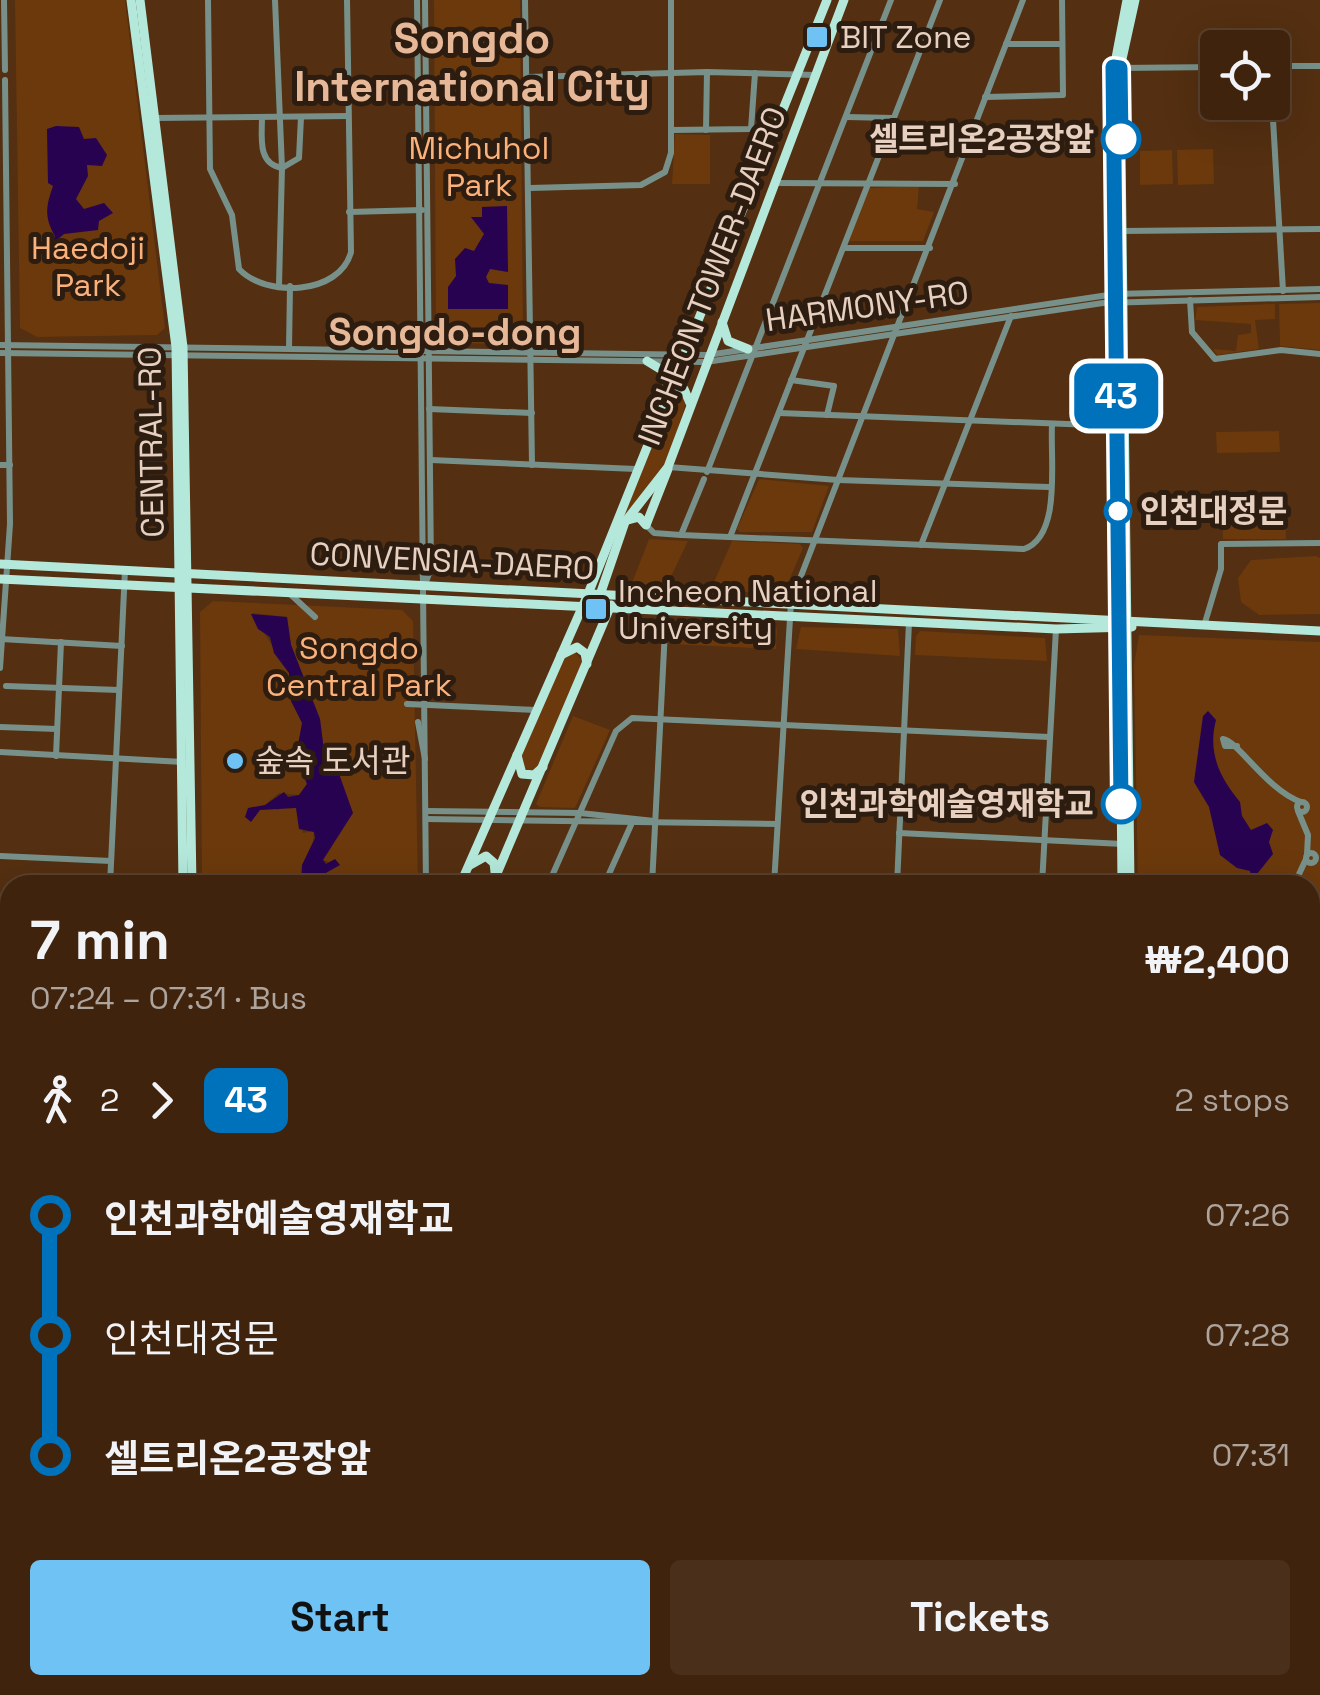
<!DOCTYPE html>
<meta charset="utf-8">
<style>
:root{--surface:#3f230d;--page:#4a2f1b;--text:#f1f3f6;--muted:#ada49d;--line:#58402e;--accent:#6fc2f4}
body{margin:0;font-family:"Space Grotesk","Noto Sans KR",sans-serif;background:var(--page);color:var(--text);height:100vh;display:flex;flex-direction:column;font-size:38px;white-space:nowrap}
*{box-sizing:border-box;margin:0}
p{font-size:32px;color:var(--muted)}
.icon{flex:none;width:55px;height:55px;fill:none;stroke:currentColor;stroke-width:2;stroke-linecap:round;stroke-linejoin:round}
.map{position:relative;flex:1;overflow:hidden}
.details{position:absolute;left:0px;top:875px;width:1320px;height:820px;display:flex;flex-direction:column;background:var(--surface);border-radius:30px 30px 0 0;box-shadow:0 10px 40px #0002,0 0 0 2px var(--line)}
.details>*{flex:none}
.badge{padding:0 20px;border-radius:15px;font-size:35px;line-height:65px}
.fabs{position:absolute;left:1200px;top:30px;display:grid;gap:20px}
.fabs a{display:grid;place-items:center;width:90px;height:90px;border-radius:10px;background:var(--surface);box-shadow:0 10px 40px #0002,0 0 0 2px var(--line);font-size:50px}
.map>.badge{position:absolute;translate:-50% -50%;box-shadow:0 0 0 5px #fff}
.legs{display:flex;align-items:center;gap:15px;height:110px;padding:0 30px;font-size:32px}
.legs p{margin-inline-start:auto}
.head{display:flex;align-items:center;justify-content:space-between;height:170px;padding:0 30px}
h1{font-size:55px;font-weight:600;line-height:75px}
.button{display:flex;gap:20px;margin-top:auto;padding:20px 30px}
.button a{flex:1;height:115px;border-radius:10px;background:var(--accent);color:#111;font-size:40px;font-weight:600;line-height:115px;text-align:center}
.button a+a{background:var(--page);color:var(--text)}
ul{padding:0 30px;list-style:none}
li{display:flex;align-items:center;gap:35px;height:120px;font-size:38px}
li i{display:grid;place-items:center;width:15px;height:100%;margin:0 12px;background:currentColor}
li i::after{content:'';width:25px;height:25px;margin:-12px;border:8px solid;border-radius:50%;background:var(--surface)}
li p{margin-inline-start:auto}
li:first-child i{background:linear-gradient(#0000 50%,currentColor 0)}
li:last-child i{background:linear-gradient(currentColor 50%,#0000 0)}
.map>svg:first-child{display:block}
.green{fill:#6b390c}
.water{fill:#270251}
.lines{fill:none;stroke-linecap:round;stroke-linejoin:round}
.stream{stroke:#270251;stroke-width:2.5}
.minor{stroke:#77918a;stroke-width:6}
.major{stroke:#b3e8da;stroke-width:9}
.line-1-casing{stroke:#fff;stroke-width:22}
.line-1{stroke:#0072bc;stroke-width:15}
.poi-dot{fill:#6fc2f4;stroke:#2d1c10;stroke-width:4}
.stop-1-dot{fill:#fff;stroke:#0072bc;stroke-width:5}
.labels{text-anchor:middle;stroke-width:10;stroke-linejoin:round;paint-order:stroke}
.poi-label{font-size:32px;fill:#e7d0c0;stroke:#2d1c10;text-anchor:start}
.stop-label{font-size:32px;font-weight:bold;fill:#e7d0c0;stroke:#2d1c10;text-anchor:end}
.park-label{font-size:32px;fill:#fbb17a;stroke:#2d1c10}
.street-label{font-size:32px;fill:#e7d0c0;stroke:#2d1c10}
.quarter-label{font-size:38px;font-weight:bold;fill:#e6b898;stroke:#2d1c10}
.district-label{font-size:42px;font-weight:bold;fill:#e6b898;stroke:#2d1c10}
</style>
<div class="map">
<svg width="1320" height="1695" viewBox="0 0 1320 1695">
<rect width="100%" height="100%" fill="#542f11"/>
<!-- green -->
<g class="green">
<polygon points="15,0 125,0 165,328 157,335 37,337 20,328"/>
<polygon points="434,0 520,0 523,335 515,344 447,343 436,333"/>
<polygon points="675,134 710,135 710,184 672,184"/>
<polygon points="1213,149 1214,184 1178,185 1177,150"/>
<polygon points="1172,150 1173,184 1140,185 1140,151"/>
<polygon points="919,186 917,209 934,212 923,241 849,241 868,188"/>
<polygon points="1320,303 1320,350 1280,346 1279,304"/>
<polygon points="1275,304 1275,319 1255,320 1259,349 1217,355 1213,349 1236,351 1238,335 1251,333 1251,324 1195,320 1197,307"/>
<polygon points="676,390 688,397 666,464 621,521"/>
<polygon points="1279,431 1280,452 1217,453 1216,432"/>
<polygon points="759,479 829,486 812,532 740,532 737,529"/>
<polygon points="1285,512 1286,539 1223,539 1222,514"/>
<polygon points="649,539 688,541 666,587 632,583"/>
<polygon points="732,541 800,544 803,548 788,583 778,593 710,591"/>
<polygon points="1316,556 1320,558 1320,614 1259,615 1241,602 1238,578 1251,560"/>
<path d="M213,601L402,610L413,621L418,885H318L324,874L339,865L323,860L338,771L324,751L320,719L291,645L287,617L252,613L289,673L291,701L303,723L296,753L307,784L299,795L279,793L265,805L278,810L284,806L274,805L279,798H293L285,805L296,808L303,833L313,831C317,845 302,867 301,885H202L200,612Z"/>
<polygon points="676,619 772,625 777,629 776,649 671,644"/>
<polygon points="801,627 898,629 900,656 796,649"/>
<polygon points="920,631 1045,638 1047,661 915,655 916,636"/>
<polygon points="1139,635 1320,642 1320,1276 1310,1276 1310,885 1138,885 1134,665"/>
<polygon points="574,651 583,662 538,767 527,773 519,758 566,654"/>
<polygon points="573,716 610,730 575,808 540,807 536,804"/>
</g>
<!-- water -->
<g class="water">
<path d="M56,126L79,127L84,139L96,138L107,155L102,166L87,165L88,176L76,199L84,209L104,203L113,213L99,221L98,230L64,234L52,244L55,236C44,217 46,206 53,186L48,183L47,129Z"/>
<polygon points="507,206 508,272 490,269 486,277 489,283 508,285 508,309 448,309 448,287 456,276 455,259 465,248 474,251 484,234 471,217 482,217 482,207"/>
<polygon points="251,614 287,617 291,645 320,719 324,751 338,771 353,813 323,860 326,864 335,859 340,865 324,874 318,885 301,885 302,865 315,838 314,832 299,829 296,808 260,810 251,822 245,817 248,808 265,805 284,792 288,797 299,795 307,784 296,756 302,723 291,701 289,673 274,653 270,637 258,629"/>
<path d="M1208,711L1216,720C1207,754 1221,779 1240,802L1242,816L1251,830L1267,823L1273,830L1269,842L1273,854L1257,874L1261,885H1253L1250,871L1237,868L1220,855L1209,807L1194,782L1203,716Z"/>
<polygon points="229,1685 465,1685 440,1695 222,1695"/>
</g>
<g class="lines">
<!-- stream -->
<polyline class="stream" points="0,1191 10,1192"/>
<!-- minor -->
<g class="minor">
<polyline points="4,0 5,70"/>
<path d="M208,0L210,169L232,215L239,269C266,298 340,295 351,252L347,0"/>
<polyline points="275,0 282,168 279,285"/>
<polyline points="417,0 426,885"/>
<polyline points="425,0 431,568 426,582"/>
<polyline points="525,0 532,465"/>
<polyline points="1006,44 1062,44"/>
<polyline points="1272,66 1320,66"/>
<polyline points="1119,68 1218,67"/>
<polyline points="528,77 707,72 815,75"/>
<polyline points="985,97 1063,95 1062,0"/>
<polyline points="1272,102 1283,291"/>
<path d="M262,117C262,137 257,164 282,168L299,158L301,117"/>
<polyline points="846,117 893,118"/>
<polyline points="154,118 348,116"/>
<polyline points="672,130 751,129 755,73"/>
<polyline points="706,130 707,72"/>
<polyline points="776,183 955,184"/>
<polyline points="530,188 641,185 665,172 671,153 671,0"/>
<polyline points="349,212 422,210"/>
<polyline points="1122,231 1320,229"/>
<polyline points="844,248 930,248"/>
<polyline points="1190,300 1192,332 1215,359 1281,350 1320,354"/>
<polyline points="0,345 708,355 1115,294 1320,289"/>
<polyline points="289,349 290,286"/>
<polyline points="0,353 706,362 1103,303 1320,297"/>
<polyline points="791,380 834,386 827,415"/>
<polyline points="429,409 532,413"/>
<polyline points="779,413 1118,426"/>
<polyline points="431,460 636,469"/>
<polyline points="0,465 10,465"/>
<polyline points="668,467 838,480 1049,487"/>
<polyline points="707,472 891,0"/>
<path d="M646,525L654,533L681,535L1024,549C1062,536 1050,460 1052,425"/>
<polyline points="681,535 704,479"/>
<polyline points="730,537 940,0"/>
<polyline points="921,545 1011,316"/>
<polyline points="289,593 315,617"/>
<polyline points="1204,626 1221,569 1221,544 1320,543"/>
<polyline points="1,639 122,646"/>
<polyline points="0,668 10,524 5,80"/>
<polyline points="6,686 119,690"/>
<polyline points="407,704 536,710"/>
<polyline points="418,722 425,759"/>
<polyline points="0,727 57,729"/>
<path d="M1237,746H1225L1223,739C1238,741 1267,790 1301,802"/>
<polyline points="0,752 183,762"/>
<polyline points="56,756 61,642"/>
<circle cx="1302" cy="807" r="5"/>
<polyline points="426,811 580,813 654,821"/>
<polyline points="1298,811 1308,835 1307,855"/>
<polyline points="426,819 777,824"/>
<polyline points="899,833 1123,844"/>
<circle cx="1311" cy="858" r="5"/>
<polyline points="0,856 111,861"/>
<polyline points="110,885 125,570"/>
<polyline points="548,885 616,731 632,718 1049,737"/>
<polyline points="604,885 631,825"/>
<polyline points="652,885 666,610"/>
<polyline points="774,885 791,602 1023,0"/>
<polyline points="897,885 909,622"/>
<polyline points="1042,885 1056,629"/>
<polyline points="1294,885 1306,859"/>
<polyline points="0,960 10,960"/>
<polyline points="0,1065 10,1066"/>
<polyline points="1310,1095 1320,1103"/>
<polyline points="1310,1149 1320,1148"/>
<polyline points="0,1168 10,1168"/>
<polyline points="0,1220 10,1220"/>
<polyline points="1310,1283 1320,1283"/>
<polyline points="1310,1400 1320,1400"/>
<polyline points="1310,1648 1319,1629"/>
<polyline points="0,1670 10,1674"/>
<polyline points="0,1682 27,1695"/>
<polyline points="32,1685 54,1695"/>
<polyline points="763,1685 764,1695"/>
<polyline points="1002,1685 1003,1695"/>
<polyline points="1295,1685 1310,1695"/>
<polyline points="196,1695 201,1685"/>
<polyline points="653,1695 693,1685"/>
<polyline points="1274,1695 1282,1685"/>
</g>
<!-- major -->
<g class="major">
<polyline points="131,0 176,347 183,885"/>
<polyline points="140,0 183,347 192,885"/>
<polyline points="722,322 728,341 748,349"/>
<polyline points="647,361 665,372 668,393"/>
<polyline points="669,395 684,389 690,403"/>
<polyline points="628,520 639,517 646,525 668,469"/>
<polyline points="0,564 1320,631"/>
<polyline points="0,579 1056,629 1132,627"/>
<polyline points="600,595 625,522 668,467 844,0"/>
<polyline points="1120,622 1112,79 1127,0"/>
<polyline points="561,655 577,647 585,653 587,664"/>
<polyline points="1120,673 1122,885"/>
<polyline points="517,755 522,774 534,775 543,767"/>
<polyline points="470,865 486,856 494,863 495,872"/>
<polyline points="460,885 588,594 827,0"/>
<polyline points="492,885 611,605"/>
<polyline points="1130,885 1120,68 1135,0"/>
<polyline points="0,1581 10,1561"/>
<polyline points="0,1605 10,1585"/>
<polyline points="88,1695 92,1685"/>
<polyline points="112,1695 117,1685"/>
<polyline points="1178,1695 1192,1685"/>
<polyline points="1191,1695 1204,1685"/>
</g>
</g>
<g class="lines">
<!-- line-1 casing -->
<g class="line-1-casing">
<polyline id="line-1" points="1121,139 1120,68 1113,67 1121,804"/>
</g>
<!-- line-1 -->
<use href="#line-1" class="line-1"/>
</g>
<!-- markers -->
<g class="poi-dot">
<rect x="805" y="25" width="24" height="24" rx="5"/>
<rect x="584" y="597" width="24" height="24" rx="5"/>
<circle cx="235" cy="761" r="10"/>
</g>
<g class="stop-1-dot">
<circle cx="1121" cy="139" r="18"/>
<circle cx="1118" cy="511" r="12"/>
<circle cx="1121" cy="804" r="18"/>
</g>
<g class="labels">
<!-- poi labels -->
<g class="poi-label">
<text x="840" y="48">BIT Zone</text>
<text x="618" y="602">Incheon National<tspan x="618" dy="37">University</tspan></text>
<text x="255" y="772">숲속 도서관</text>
</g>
<!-- stop labels -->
<g class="stop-label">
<text x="1094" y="150">셀트리온2공장앞</text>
<text x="1140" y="522" text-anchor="start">인천대정문</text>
<text x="1094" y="815">인천과학예술영재학교</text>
</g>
<!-- park labels -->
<g class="park-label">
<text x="479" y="159">Michuhol<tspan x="479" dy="37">Park</tspan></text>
<text x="88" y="259">Haedoji<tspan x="88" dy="37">Park</tspan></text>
<text x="359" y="659">Songdo<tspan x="359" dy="37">Central Park</tspan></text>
</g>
<!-- street labels -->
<g class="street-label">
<text transform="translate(712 276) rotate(-69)" y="11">INCHEON TOWER-DAERO</text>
<text transform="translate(867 306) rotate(-8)" y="11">HARMONY-RO</text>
<text transform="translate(151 442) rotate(-91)" y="11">CENTRAL-RO</text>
<text transform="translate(452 561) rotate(3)" y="11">CONVENSIA-DAERO</text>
</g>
<!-- quarter labels -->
<g class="quarter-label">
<text x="455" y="345">Songdo-dong</text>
</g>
<!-- district labels -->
<g class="district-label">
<text x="472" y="53">Songdo<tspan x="472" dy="48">International City</tspan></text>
</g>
</g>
</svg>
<div class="fabs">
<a><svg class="icon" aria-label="locate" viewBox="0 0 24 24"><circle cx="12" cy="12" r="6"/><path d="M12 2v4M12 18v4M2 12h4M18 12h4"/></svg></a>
</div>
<b class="badge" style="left:1116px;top:396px;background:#0072bc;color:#fff">43</b>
<section class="details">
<div class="head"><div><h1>7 min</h1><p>07:24 – 07:31 · Bus</p></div><b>₩2,400</b></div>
<div class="legs"><svg class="icon" aria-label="walk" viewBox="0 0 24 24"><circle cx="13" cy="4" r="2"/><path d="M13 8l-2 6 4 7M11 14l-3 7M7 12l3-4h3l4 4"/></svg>2<svg class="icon" aria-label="forward" viewBox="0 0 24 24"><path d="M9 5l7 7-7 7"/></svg><b class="badge" style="background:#0072bc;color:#fff">43</b><p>2 stops</p></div>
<ul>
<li><i style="color:#0072bc"></i><b>인천과학예술영재학교</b><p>07:26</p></li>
<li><i style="color:#0072bc"></i><span>인천대정문</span><p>07:28</p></li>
<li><i style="color:#0072bc"></i><b>셀트리온2공장앞</b><p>07:31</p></li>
</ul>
<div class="button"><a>Start</a><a>Tickets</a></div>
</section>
</div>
